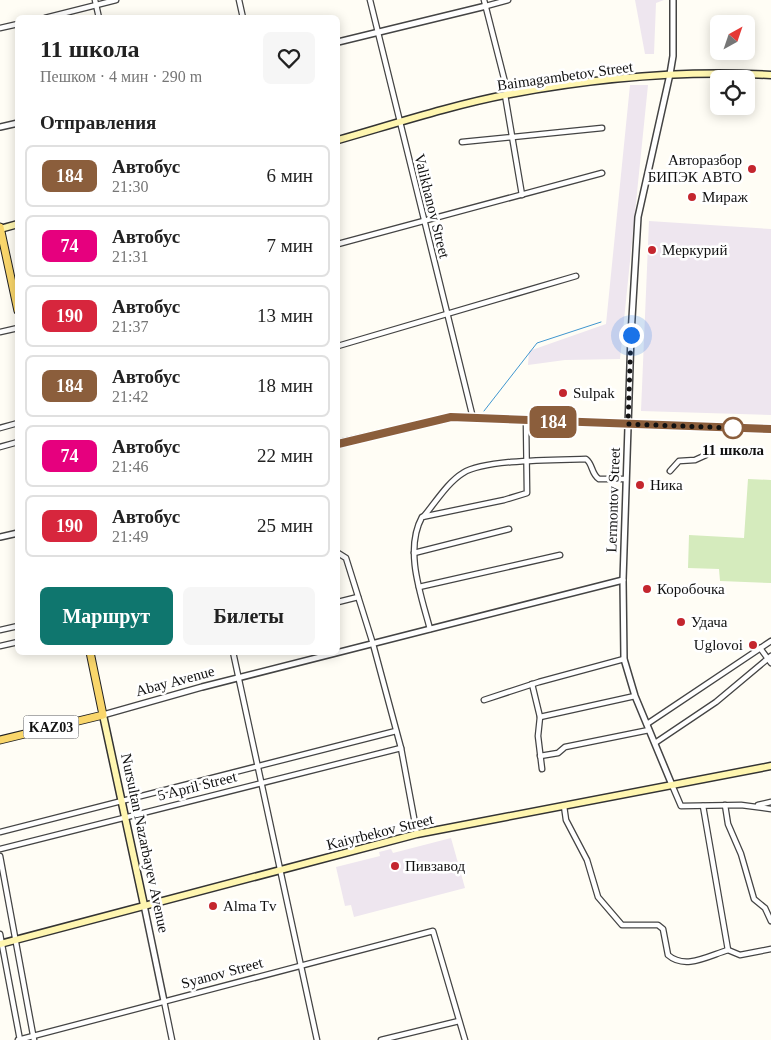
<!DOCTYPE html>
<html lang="ru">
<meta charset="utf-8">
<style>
:root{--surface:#fff;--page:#f6f6f6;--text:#222;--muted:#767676;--line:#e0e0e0;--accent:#0f766e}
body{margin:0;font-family:"Times New Roman",serif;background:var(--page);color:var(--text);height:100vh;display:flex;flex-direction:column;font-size:19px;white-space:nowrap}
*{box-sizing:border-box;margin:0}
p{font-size:16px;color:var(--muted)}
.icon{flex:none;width:28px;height:28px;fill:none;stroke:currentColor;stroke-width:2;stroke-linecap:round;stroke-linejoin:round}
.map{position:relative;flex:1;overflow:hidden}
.details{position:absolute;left:15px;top:15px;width:325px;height:640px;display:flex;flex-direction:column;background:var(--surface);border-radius:8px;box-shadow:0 2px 12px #0003}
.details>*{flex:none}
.badge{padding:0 10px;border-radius:8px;font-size:18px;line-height:32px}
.needle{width:32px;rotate:40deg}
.tools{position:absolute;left:710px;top:15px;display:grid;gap:10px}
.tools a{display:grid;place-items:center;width:45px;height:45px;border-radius:8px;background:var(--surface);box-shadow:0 2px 12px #0003;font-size:25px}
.you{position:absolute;width:25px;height:25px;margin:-12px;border:4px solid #fff;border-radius:50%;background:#1a73e8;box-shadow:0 0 0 8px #1a73e833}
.map>.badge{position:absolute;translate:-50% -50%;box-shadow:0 0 0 2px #fff}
h2{padding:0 25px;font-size:19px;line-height:45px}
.round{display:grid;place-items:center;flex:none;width:52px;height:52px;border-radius:8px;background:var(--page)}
.headline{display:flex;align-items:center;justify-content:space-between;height:85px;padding:0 25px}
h1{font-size:24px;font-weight:600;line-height:38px}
.action{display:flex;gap:10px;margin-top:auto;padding:10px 25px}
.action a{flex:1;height:58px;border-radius:8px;background:var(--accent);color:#fff;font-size:20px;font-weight:600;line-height:58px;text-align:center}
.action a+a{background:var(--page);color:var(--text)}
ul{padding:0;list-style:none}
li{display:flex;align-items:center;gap:15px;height:62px;margin:0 10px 8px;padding:0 15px;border:2px solid var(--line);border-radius:8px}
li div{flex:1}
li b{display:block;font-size:19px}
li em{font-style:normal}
li .badge{min-width:55px;font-weight:700;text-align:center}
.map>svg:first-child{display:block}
.industrial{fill:#eee6ef}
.green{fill:#d5ebbd}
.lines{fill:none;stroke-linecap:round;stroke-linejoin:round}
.stream{stroke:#3f96cf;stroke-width:1}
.minor-casing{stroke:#444;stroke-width:7}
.tertiary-casing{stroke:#444;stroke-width:8}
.secondary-casing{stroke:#333;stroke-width:9}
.primary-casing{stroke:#222;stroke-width:9}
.minor{stroke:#fff;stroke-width:4.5}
.tertiary{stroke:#fff;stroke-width:5}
.secondary{stroke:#fff6b0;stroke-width:6}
.primary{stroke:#f9d66b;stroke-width:7}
.line-casing{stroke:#fff;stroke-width:11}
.line{stroke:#8b5e3c;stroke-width:8}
.walk{stroke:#111;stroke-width:5;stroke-dasharray:0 9}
.poi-dot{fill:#c4262e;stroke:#fff;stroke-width:2}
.stop-dot{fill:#fff;stroke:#8b5e3c;stroke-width:2.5}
.labels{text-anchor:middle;stroke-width:5;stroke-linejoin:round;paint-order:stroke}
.shield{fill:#fff;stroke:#585858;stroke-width:1}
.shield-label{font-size:14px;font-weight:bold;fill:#111}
.street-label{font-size:15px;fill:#111;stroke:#fff}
.poi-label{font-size:15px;fill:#111;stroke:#fff;text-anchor:start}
.stop-label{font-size:15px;font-weight:bold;fill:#111;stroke:#fff}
</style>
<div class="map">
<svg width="771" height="1040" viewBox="0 0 771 1040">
<rect width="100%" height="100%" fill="#fffdf5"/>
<!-- industrial -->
<g class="industrial">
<polygon points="635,0 664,0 656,3 654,54 645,54"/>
<polygon points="630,85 648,85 620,359 565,360 528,365 529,351 606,324"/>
<polygon points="649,221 771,229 771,415 641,411"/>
<polygon points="451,838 465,888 354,917 351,905 345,906 336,867 380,856 379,852 391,849 393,853"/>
</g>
<!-- green -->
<polygon class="green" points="748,479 771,480 771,583 720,581 719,569 688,568 689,535 744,538"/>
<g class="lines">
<!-- stream -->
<polyline class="stream" points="484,411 537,343 601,322"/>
<!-- minor casing -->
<g class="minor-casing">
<g id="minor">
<polyline points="95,0 99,18"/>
<polyline points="239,0 243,18"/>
<polyline points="370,0 473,418"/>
<polyline points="484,0 508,94"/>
<polyline points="486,6 508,0"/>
<polyline points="45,18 116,0"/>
<polyline points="0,28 18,24"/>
<polyline points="505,95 522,195"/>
<polyline points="462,142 602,128"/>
<polyline points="338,244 602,173"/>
<polyline points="0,332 18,328"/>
<polyline points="338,346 576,276"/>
<polyline points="0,428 18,423"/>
<polyline points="0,447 18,442"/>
<polyline points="670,471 679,461 695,460 706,455"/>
<path d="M424,516C435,503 448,482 463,473C485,459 558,460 586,459C593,464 591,474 599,479H626"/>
<polyline points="338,553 346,558 373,644 401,748 417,834"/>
<polyline points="414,553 509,529"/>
<polyline points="419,587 560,555"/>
<polyline points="338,602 358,597"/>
<path d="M430,629C421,595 404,550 422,517L504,500L527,493L526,420"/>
<polyline points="0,630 18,626"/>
<polyline points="0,646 18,642"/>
<polyline points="760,648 771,663"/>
<polyline points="233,652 317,1040"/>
<polyline points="532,684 540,717 538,736 542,769"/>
<polyline points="484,700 539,682 624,659"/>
<polyline points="540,717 635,696"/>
<polyline points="647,724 771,641"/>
<polyline points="655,743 716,702 771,656"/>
<polyline points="540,756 558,753 565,747 649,730"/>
<polyline points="672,785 681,806 741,805 771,809"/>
<polyline points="725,805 728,824 741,854 754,899 765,908 771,921"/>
<polyline points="758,805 771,802"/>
<path d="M564,806L566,820L587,860L598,897L622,925H658L663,929L668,955C685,970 708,956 728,950L740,955L771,949"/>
<polyline points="703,806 728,950"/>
<polyline points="0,832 396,731"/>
<polyline points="0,849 401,748"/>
<polyline points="0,856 34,1040"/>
<polyline points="0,934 20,1040"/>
<polyline points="164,1001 172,1040"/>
<polyline points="18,1040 433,931 465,1040"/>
<polyline points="381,1040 459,1021"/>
</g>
</g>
<!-- tertiary casing -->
<g class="tertiary-casing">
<g id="tertiary">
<polyline points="338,42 486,6"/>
<polyline points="0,127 18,123"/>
<polyline points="338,443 451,417 771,429"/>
<polyline points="0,537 18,533"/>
<polyline points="103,715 202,687 623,580"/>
<polyline points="672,785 635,696 624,659 623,580 631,335 638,217 670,74 673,56 673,0"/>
<polyline points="144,905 164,1001"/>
</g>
</g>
<!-- secondary casing -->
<g class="secondary-casing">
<g id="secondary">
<path d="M338,140C394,124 452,105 510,94C595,78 684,70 771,75"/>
<polyline points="0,229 18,224"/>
<polyline points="103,715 144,905"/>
<polyline points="0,944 417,834 771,766"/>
</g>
</g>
<!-- primary casing -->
<g class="primary-casing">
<g id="primary">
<polyline points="0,227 18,311"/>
<polyline points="0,740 103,715 90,652"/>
</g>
</g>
<!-- minor -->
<use href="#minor" class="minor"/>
<!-- tertiary -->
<use href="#tertiary" class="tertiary"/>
<!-- secondary -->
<use href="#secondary" class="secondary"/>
<!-- primary -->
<use href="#primary" class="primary"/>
</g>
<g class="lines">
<!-- line casing -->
<g class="line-casing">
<polyline id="line" points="338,444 451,417 771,429"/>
</g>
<!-- line -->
<use href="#line" class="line"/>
<!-- walk -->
<polyline class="walk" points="631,335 628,424 733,428"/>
</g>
<!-- markers -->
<g class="poi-dot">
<circle cx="752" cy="169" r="5"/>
<circle cx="692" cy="197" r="5"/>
<circle cx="652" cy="250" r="5"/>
<circle cx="563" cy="393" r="5"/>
<circle cx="640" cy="485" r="5"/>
<circle cx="647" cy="589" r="5"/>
<circle cx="681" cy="622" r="5"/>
<circle cx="753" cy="645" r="5"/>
<circle cx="395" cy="866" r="5"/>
<circle cx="213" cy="906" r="5"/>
</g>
<circle class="stop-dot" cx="733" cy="428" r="10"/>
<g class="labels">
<!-- shield labels -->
<rect class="shield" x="23.5" y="715.5" width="55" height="23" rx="4"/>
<g class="shield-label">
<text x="51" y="732">KАZ03</text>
</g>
<!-- street labels -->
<g class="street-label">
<text transform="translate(565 76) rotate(-8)" y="5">Baimagambetov Street</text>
<text transform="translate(432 206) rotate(76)" y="5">Valikhanov Street</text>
<text transform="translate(613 500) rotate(-88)" y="5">Lermontov Street</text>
<text transform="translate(175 681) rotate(-15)" y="5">Abay Avenue</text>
<text transform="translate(197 786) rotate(-14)" y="5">5 April Street</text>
<text transform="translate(380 832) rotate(-14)" y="5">Kaiyrbekov Street</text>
<text transform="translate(145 843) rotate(78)" y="5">Nursultan Nazarbayev Avenue</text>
<text transform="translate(222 973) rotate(-15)" y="5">Syanov Street</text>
</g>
<!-- poi labels -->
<g class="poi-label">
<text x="742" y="165" text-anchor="end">Авторазбор<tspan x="742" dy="17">БИПЭК АВТО</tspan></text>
<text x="702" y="202">Мираж</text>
<text x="662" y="255">Меркурий</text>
<text x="573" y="398">Sulpak</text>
<text x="650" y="490">Ника</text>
<text x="657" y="594">Коробочка</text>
<text x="691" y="627">Удача</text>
<text x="743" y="650" text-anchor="end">Uglovoi</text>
<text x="405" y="871">Пивзавод</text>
<text x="223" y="911">Alma Tv</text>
</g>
<!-- stop labels -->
<g class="stop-label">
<text x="733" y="455">11 школа</text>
</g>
</g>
</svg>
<div class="tools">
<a><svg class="needle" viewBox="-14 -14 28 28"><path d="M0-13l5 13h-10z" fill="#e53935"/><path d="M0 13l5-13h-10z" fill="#767676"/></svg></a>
<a><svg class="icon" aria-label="locate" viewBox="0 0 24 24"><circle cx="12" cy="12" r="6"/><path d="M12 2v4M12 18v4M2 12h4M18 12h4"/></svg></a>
</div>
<div class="you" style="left:631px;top:335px"></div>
<b class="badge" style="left:553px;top:422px;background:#8b5e3c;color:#fff">184</b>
<section class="details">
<div class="headline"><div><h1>11 школа</h1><p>Пешком · 4 мин · 290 m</p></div><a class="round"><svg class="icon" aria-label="heart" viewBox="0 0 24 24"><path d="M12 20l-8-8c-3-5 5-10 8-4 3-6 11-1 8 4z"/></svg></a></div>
<h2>Отправления</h2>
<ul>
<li><span class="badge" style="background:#8b5e3c;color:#fff">184</span><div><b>Автобус</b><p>21:30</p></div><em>6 мин</em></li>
<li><span class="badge" style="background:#e6007e;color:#fff">74</span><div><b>Автобус</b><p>21:31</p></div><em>7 мин</em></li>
<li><span class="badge" style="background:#d7263d;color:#fff">190</span><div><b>Автобус</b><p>21:37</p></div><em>13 мин</em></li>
<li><span class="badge" style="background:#8b5e3c;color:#fff">184</span><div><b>Автобус</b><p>21:42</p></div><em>18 мин</em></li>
<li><span class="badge" style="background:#e6007e;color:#fff">74</span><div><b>Автобус</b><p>21:46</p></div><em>22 мин</em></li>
<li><span class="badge" style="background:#d7263d;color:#fff">190</span><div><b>Автобус</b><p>21:49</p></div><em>25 мин</em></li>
</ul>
<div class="action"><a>Маршрут</a><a>Билеты</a></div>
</section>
</div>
